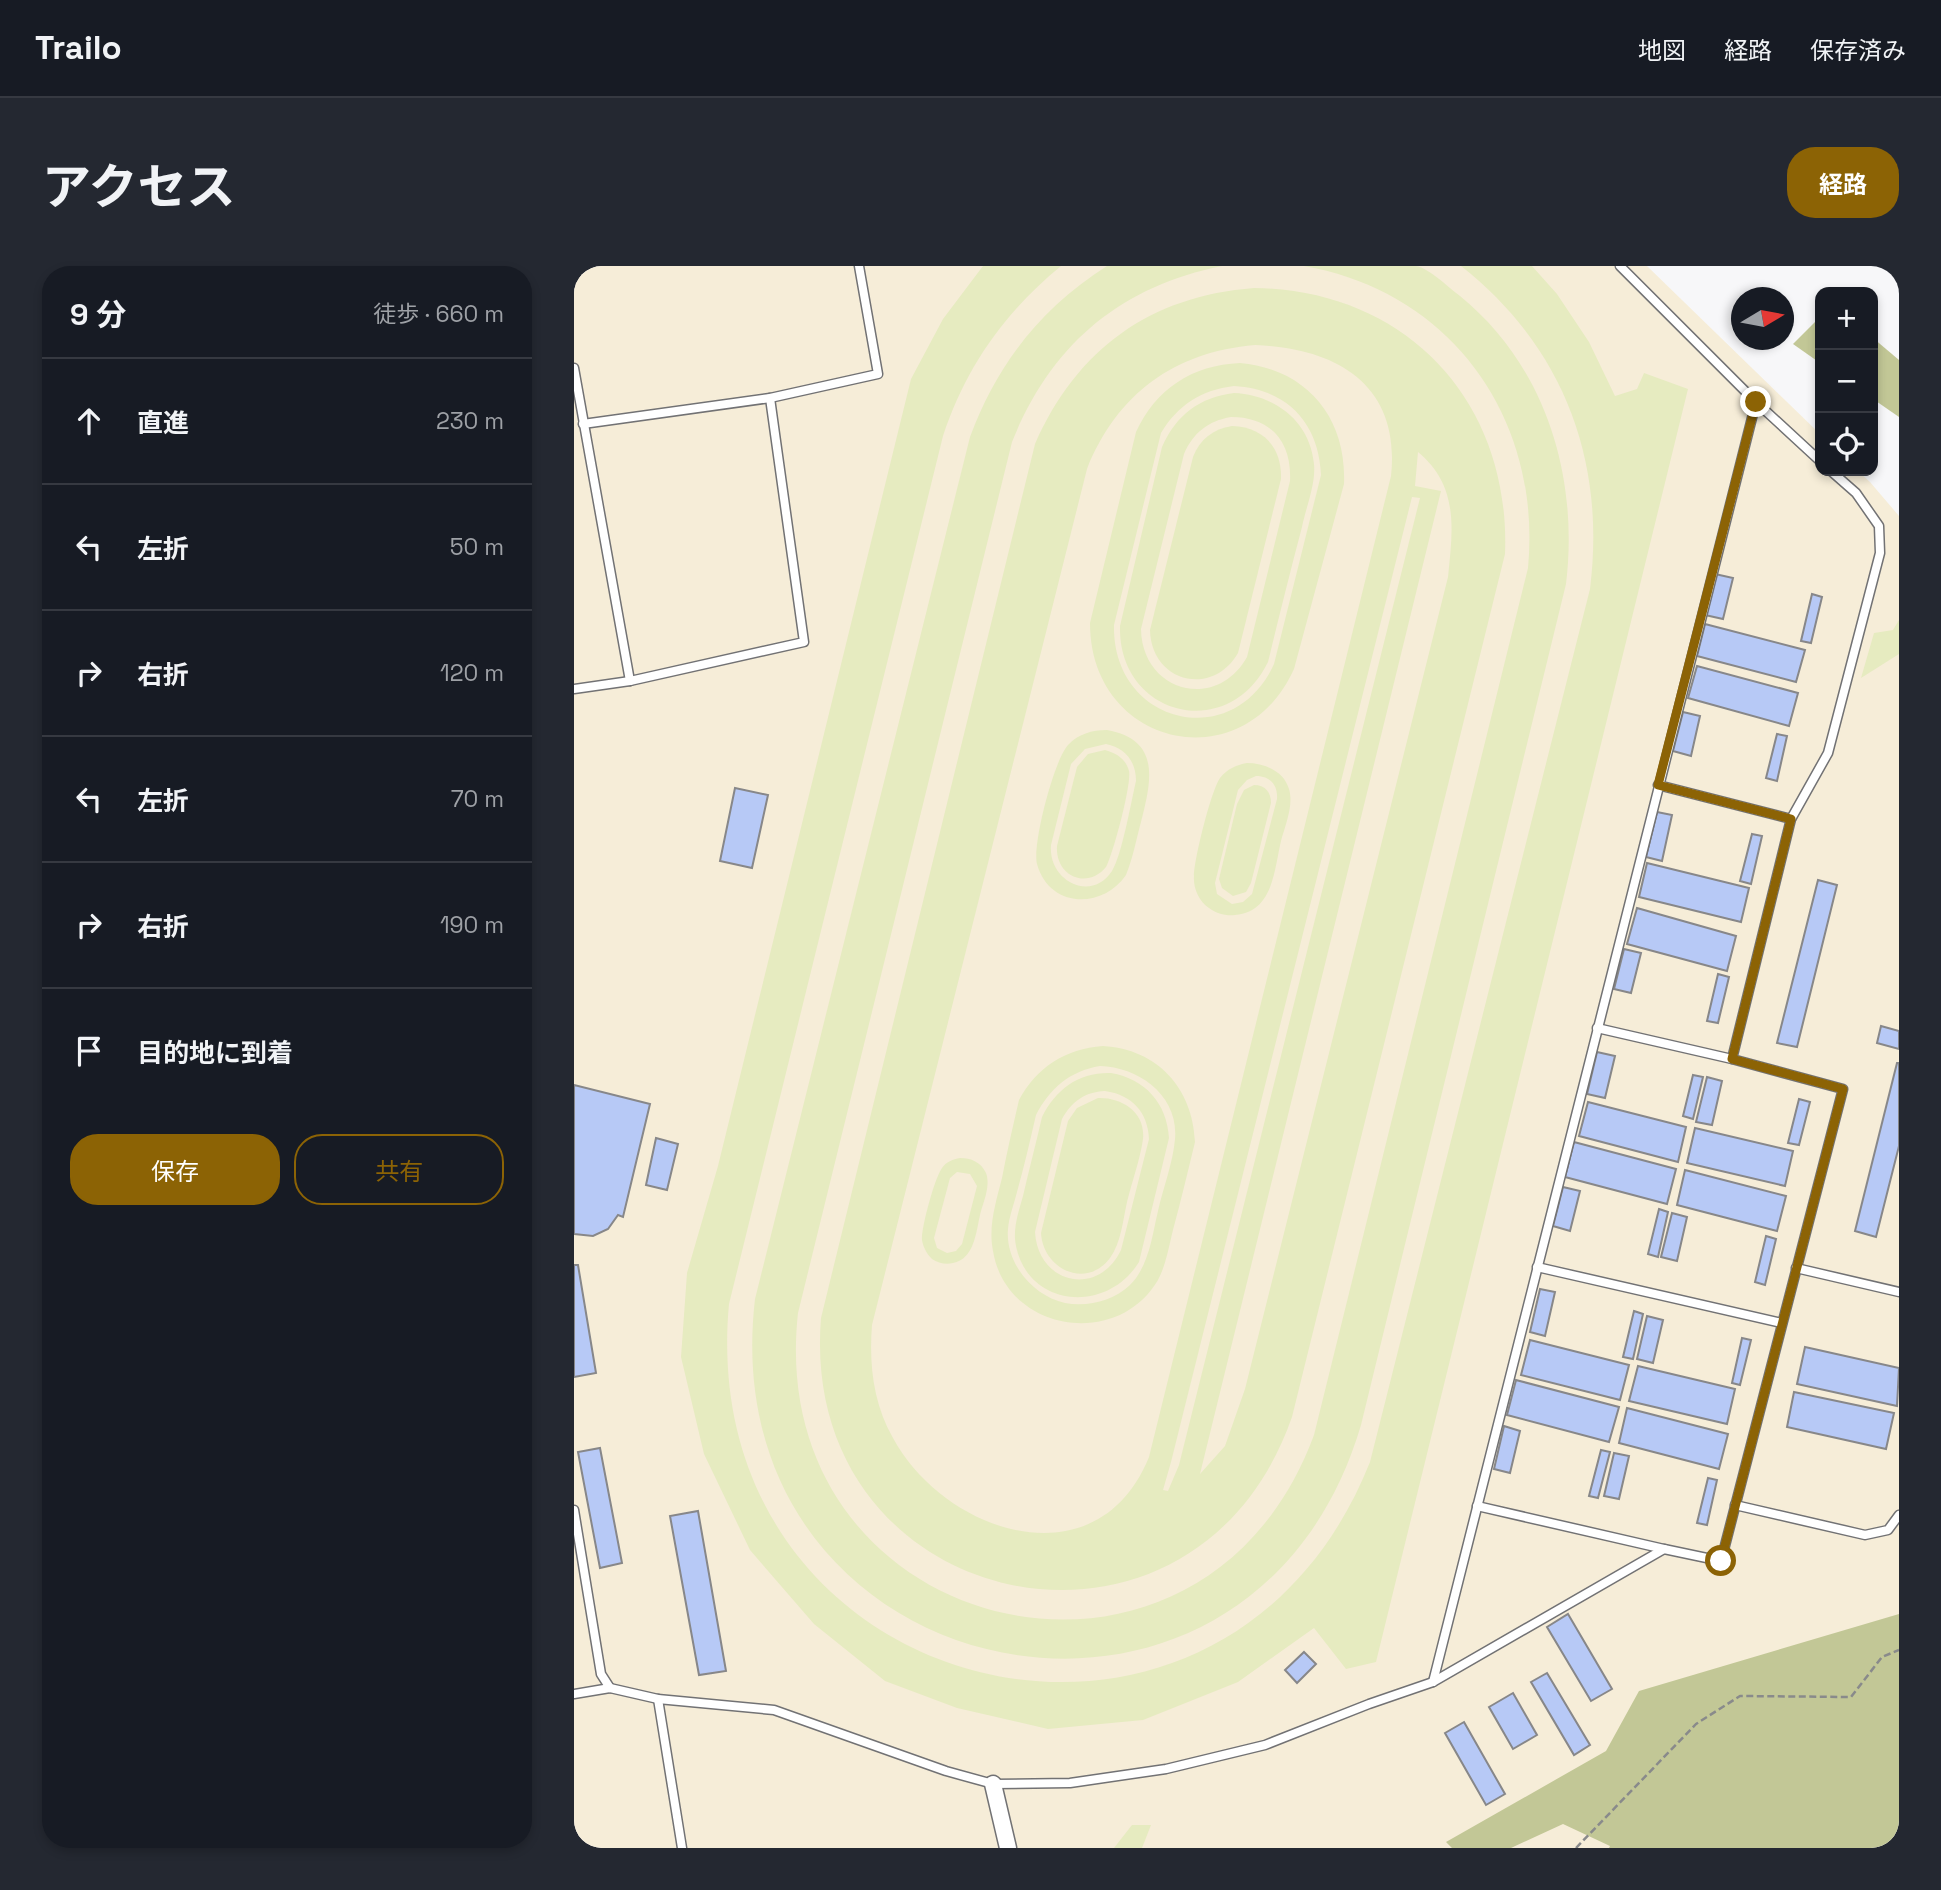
<!DOCTYPE html>
<html lang="ja">
<head>
<meta charset="utf-8">
<style>
	:root { --surface:#171b24; --page:#242831; --text:#f1f3f6; --muted:#9ea1a6; --line:#363941; --accent:#8c6305 }
	body { margin:0; font-family:"Space Grotesk","Noto Sans JP",sans-serif; background:var(--page); color:var(--text) }
	.controls { position:absolute; right:21px; top:21px; display:grid; overflow:hidden; border-radius:14px; box-shadow:0 4px 10px #0003 }
	.controls button { width:63px; height:63px; display:grid; place-items:center; padding:0; border:0; border-bottom:2px solid var(--line); background:var(--surface); color:var(--text); font:35px sans-serif }
	.compass { position:absolute; left:1157px; top:21px; width:63px; height:63px; border-radius:50%; background:var(--surface); box-shadow:0 4px 10px #0003; rotate:80deg }
	.stop { position:absolute; width:21px; height:21px; margin:-16px; border:5px solid #8c6305; border-radius:50%; background:#fff }
	.stop.end { background:#8c6305; border-color:#fff; box-shadow:0 2px 7px #0008 }
	.list { margin:0; padding:0; list-style:none }
	h2 { display:flex; justify-content:space-between; align-items:center; height:91px; margin:0; padding:0 28px; font-size:30px }
	h2 small { font-size:23px; font-weight:400; color:var(--muted) }
	.list li { display:grid; grid-template-columns:46px 1fr auto; gap:21px; align-items:center; box-sizing:border-box; height:126px; padding:0 28px; border-top:2px solid var(--line) }
	.list b { display:block; font-size:26px; white-space:nowrap }
	.list em { font-size:23px; font-style:normal; color:var(--muted) }
	.actions { display:flex; gap:14px; padding:21px 28px }
	.actions a { flex:1; padding:16px 0; border:2px solid var(--accent); border-radius:28px; text-align:center; font-size:24px; color:var(--accent) }
	.actions .main { background:var(--accent); color:#fff }
	.icon { flex:none; width:38px; height:38px; fill:none; stroke:currentColor; stroke-width:2; stroke-linecap:round; stroke-linejoin:round }
	.map { position:relative; flex:none; width:1325px; height:1582px; overflow:hidden; border-radius:28px }
	header { display:flex; align-items:center; gap:42px; box-sizing:border-box; height:98px; padding:0 35px; background:var(--surface); border-bottom:2px solid var(--line) }
	header strong { font-size:33px }
	nav { display:flex; gap:38px; margin-inline-start:auto; font-size:24px }
	.intro { display:flex; align-items:center; justify-content:space-between; box-sizing:border-box; height:168px; padding:0 42px }
	h1 { margin:0; font-size:49px }
	.button { padding:18px 32px; border-radius:28px; background:var(--accent); color:#fff; font-size:24px; font-weight:700 }
	main { display:flex; gap:42px; padding:0 42px }
	aside { flex:1; background:var(--surface); border-radius:28px; box-shadow:0 4px 10px #0003 }
	.map>svg:first-child { display:block }
	.commercial { fill:#f6edd8 }
	.green { fill:#e6ebc0; fill-rule:evenodd }
	.forest { fill:#c2c796 }
	.building { fill:#b7c9f6; stroke:#878789; stroke-width:2 }
	.lines { fill:none; stroke-linecap:round; stroke-linejoin:round }
	.service-casing { stroke:#727274; stroke-width:11 }
	.minor-casing { stroke:#727274; stroke-width:19 }
	.path { stroke:#898a8b; stroke-width:2.5; stroke-dasharray:7 3.5; stroke-linecap:butt }
	.service { stroke:#fff; stroke-width:8 }
	.minor { stroke:#fff; stroke-width:16 }
	.route { stroke:#8c6305; stroke-width:9 }
</style>
</head>
<body>
<header>
<strong>Trailo</strong>
<nav><a>地図</a><a>経路</a><a>保存済み</a></nav>
</header>
<div class="intro"><h1>アクセス</h1><a class="button">経路</a></div>
<main>
<aside>
<h2>9 分<small>徒歩 · 660 m</small></h2>
<ul class="list">
<li><svg class="icon" aria-label="ahead" viewBox="0 0 24 24"><path d="M12 20V5M6 11l6-6 6 6"/></svg><div><b>直進</b></div><em>230 m</em></li>
<li><svg class="icon" aria-label="left" viewBox="0 0 24 24"><path d="M17 20v-9H6M10 6l-5 5 5 5"/></svg><div><b>左折</b></div><em>50 m</em></li>
<li><svg class="icon" aria-label="right" viewBox="0 0 24 24"><path d="M7 20v-9h11M14 6l5 5-5 5"/></svg><div><b>右折</b></div><em>120 m</em></li>
<li><svg class="icon" aria-label="left" viewBox="0 0 24 24"><path d="M17 20v-9H6M10 6l-5 5 5 5"/></svg><div><b>左折</b></div><em>70 m</em></li>
<li><svg class="icon" aria-label="right" viewBox="0 0 24 24"><path d="M7 20v-9h11M14 6l5 5-5 5"/></svg><div><b>右折</b></div><em>190 m</em></li>
<li><svg class="icon" aria-label="arrive" viewBox="0 0 24 24"><path d="M6 21V4h12l-3 4 3 4H6"/></svg><div><b>目的地に到着</b></div></li>
</ul>
<div class="actions"><a class="main">保存</a><a>共有</a></div>
</aside>
<div class="map">
<svg width="1325" height="1582" viewBox="0 0 1325 1582">
	<rect width="100%" height="100%" fill="#f7f7f9"/>
	<!-- commercial -->
	<polygon class="commercial" points="0,0 1073,0 1246,168 1246,205 1284,205 1296,216 1325,250 1325,1499 1195,1582 0,1582"/>
	<!-- green -->
	<g class="green">
		<path d="M409,0H487C430,47 392,101 369,170L155,1038C118,1437 648,1568 796,1196L1016,323C1032,195 990,81 887,0H958L983,28L1015,76L1041,130L1063,123L1070,107L1114,123L802,1396L772,1403L740,1362L664,1416L569,1454L474,1463L383,1442L311,1415L240,1358L176,1284L130,1188L107,1091L113,1007L144,900L337,113L369,53Z"/>
		<path d="M533,0H648C545,21 477,79 438,176L224,1047C188,1373 626,1478 740,1169L954,302C968,154 879,26 730,0C756,0 783,0 810,0C820,0 832,0 842,0C855,2 875,22 886,30C972,100 1005,211 992,318L787,1159C675,1539 135,1426 181,1033L396,171C423,98 467,42 533,0Z"/>
		<path d="M680,22C833,24 937,136 931,288L718,1151C619,1434 223,1348 247,1052L461,178C503,83 576,30 680,22ZM681,79C763,82 827,119 817,210L575,1191C524,1317 372,1269 319,1172C299,1137 295,1098 298,1059L513,203C543,128 600,86 681,79ZM844,186C885,220 879,263 874,311L671,1123L651,1180L626,1208L867,225L841,220ZM838,231L846,232L605,1199L594,1225L589,1224L597,1196Z"/>
		<path d="M666,97C732,103 773,151 770,218L720,403C669,516 516,481 516,357L562,166C582,123 618,99 666,97ZM660,120C713,123 745,157 747,209L700,398C659,488 538,458 540,359L587,167C604,139 627,124 660,120Z"/>
		<path d="M660,127C701,129 736,155 740,198C742,218 732,241 728,261C716,306 705,351 694,396C654,478 544,450 546,360L588,181C602,149 626,131 660,127ZM657,151C697,151 718,176 716,215L673,391C642,446 568,426 567,363L610,188C619,167 634,155 657,151Z"/>
		<path d="M658,160C690,161 708,182 707,213L664,387C638,432 577,416 576,364L619,191C626,173 639,163 658,160Z"/>
		<polygon points="1325,354 1325,388 1287,412 1300,367 1319,364"/>
		<path d="M533,464C588,474 577,516 567,556C562,574 559,592 552,609C528,644 475,642 463,598C458,579 480,494 494,479C504,468 518,464 533,464ZM532,478C551,482 562,495 562,515C557,536 548,589 538,605C517,637 474,615 477,579L497,498L511,483Z"/>
		<path d="M531,484C542,487 552,493 555,505C558,517 539,588 532,601C513,624 481,610 483,580L503,501L514,488Z"/>
		<path d="M673,497C690,497 710,505 715,523C720,539 711,560 707,575C700,605 699,646 661,649C652,650 643,648 635,642C625,635 619,622 620,610C620,594 637,525 646,512C653,503 662,499 673,497ZM682,510C696,510 704,519 703,533L678,628L669,636L658,638L643,628L641,617L664,524L673,514Z"/>
		<path d="M680,519C691,519 697,526 697,537L677,617L672,626L659,630L648,622L645,613L663,538L670,524Z"/>
		<path d="M529,780C583,783 619,822 621,876C614,905 607,934 599,964C595,980 592,999 584,1014C543,1084 432,1065 419,985C414,960 422,936 428,912C433,886 439,860 445,834C463,801 491,783 529,780ZM526,800C565,801 605,830 601,873C599,897 589,922 584,945C578,970 575,1000 556,1019C539,1035 514,1041 491,1037C459,1030 431,997 434,963C435,951 440,938 443,926C450,901 456,875 462,849C476,822 496,805 526,800Z"/>
		<path d="M537,807C571,813 593,837 595,872L565,996C531,1051 448,1040 441,973C440,959 445,944 449,930C455,904 462,877 468,851C482,823 505,806 537,807ZM531,825C558,829 574,846 575,873L547,984C524,1032 464,1018 461,966L488,853C498,835 511,826 531,825Z"/>
		<path d="M524,832C547,831 572,846 569,873C566,894 558,915 553,936C549,954 547,977 536,992C512,1024 469,1003 467,967L494,855L503,842Z"/>
		<path d="M386,892C397,892 407,896 412,907C417,920 409,937 406,949C402,967 400,993 379,997C372,999 364,997 358,993C353,988 349,981 348,974C347,962 361,911 368,902C372,896 379,893 386,892ZM383,906L396,908L403,920L388,978L382,985L373,987L363,982L360,972L376,912Z"/>
		<polygon points="558,1559 577,1559 568,1582 540,1582"/>
	</g>
	<!-- forest -->
	<g class="forest">
		<polygon points="1246,51 1246,97 1219,78"/>
		<polygon points="1299,72 1325,94 1325,151 1299,133"/>
		<polygon points="1325,1348 1325,1582 1035,1582 1036,1580 989,1558 937,1582 878,1582 872,1576 1032,1485 1065,1425"/>
	</g>
	<!-- building -->
	<g class="building">
		<polygon points="1141,308 1159,312 1149,353 1131,349"/>
		<polygon points="1238,328 1248,331 1237,377 1227,375"/>
		<polygon points="1131,358 1231,384 1222,416 1123,390"/>
		<polygon points="1123,400 1224,427 1215,460 1114,432"/>
		<polygon points="1109,446 1126,450 1117,490 1099,485"/>
		<polygon points="1203,468 1213,470 1203,515 1192,512"/>
		<polygon points="161,522 194,529 178,602 146,595"/>
		<polygon points="1083,546 1098,549 1088,595 1072,591"/>
		<polygon points="1178,568 1188,570 1177,618 1166,615"/>
		<polygon points="1073,597 1175,622 1167,656 1065,631"/>
		<polygon points="1244,614 1263,619 1223,781 1203,777"/>
		<polygon points="1063,642 1162,670 1153,705 1053,678"/>
		<polygon points="1050,683 1067,687 1057,727 1040,723"/>
		<polygon points="1144,708 1155,711 1144,757 1133,755"/>
		<polygon points="1307,760 1325,765 1325,783 1303,777"/>
		<polygon points="1023,786 1041,790 1031,832 1013,828"/>
		<polygon points="1323,797 1325,797 1325,880 1302,971 1281,965"/>
		<polygon points="1119,809 1129,811 1119,853 1109,850"/>
		<polygon points="1133,811 1148,815 1138,859 1122,856"/>
		<polygon points="0,819 76,838 49,951 44,949 34,963 19,970 0,968"/>
		<polygon points="1225,833 1236,836 1225,879 1214,877"/>
		<polygon points="1014,836 1112,861 1104,896 1005,870"/>
		<polygon points="1121,862 1219,885 1211,920 1113,897"/>
		<polygon points="82,872 104,878 93,924 72,919"/>
		<polygon points="1000,876 1102,903 1093,938 991,911"/>
		<polygon points="1111,904 1212,930 1203,965 1103,939"/>
		<polygon points="989,921 1006,925 996,965 979,960"/>
		<polygon points="1085,943 1094,946 1084,991 1074,988"/>
		<polygon points="1098,947 1113,951 1103,995 1087,991"/>
		<polygon points="1192,970 1202,973 1191,1019 1181,1016"/>
		<polygon points="0,999 4,999 22,1107 0,1111"/>
		<polygon points="966,1023 981,1026 971,1070 956,1066"/>
		<polygon points="1060,1045 1069,1048 1059,1093 1049,1091"/>
		<polygon points="1073,1050 1089,1054 1079,1097 1063,1093"/>
		<polygon points="1168,1072 1177,1074 1166,1119 1158,1117"/>
		<polygon points="956,1074 1055,1099 1046,1134 947,1109"/>
		<polygon points="1231,1081 1325,1102 1323,1140 1223,1118"/>
		<polygon points="1064,1100 1161,1123 1153,1158 1055,1135"/>
		<polygon points="942,1114 1045,1141 1035,1176 933,1149"/>
		<polygon points="1220,1126 1320,1147 1312,1183 1213,1161"/>
		<polygon points="1053,1142 1154,1168 1145,1203 1045,1177"/>
		<polygon points="930,1160 946,1165 936,1207 920,1203"/>
		<polygon points="26,1182 48,1297 26,1302 4,1186"/>
		<polygon points="1027,1184 1036,1186 1024,1232 1015,1230"/>
		<polygon points="1040,1187 1055,1190 1045,1233 1030,1230"/>
		<polygon points="1134,1212 1143,1214 1133,1259 1123,1257"/>
		<polygon points="124,1245 152,1405 125,1409 96,1250"/>
		<polygon points="994,1348 1038,1423 1017,1435 973,1361"/>
		<polygon points="730,1386 742,1398 723,1417 711,1404"/>
		<polygon points="973,1407 1016,1479 1000,1489 957,1416"/>
		<polygon points="939,1427 963,1469 939,1483 915,1441"/>
		<polygon points="890,1456 931,1528 912,1539 871,1467"/>
	</g>
	<g class="lines">
		<defs>
			<g id="service">
				<polyline points="1046,0 1182,136 1246,195"/>
				<polyline points="0,102 56,415"/>
				<polyline points="9,158 196,132 304,108 285,0"/>
				<polyline points="0,423 56,415 230,376 196,132"/>
				<polyline points="1084,519 1217,553"/>
				<polyline points="1023,762 1158,793"/>
				<polyline points="963,1001 1208,1057"/>
				<polyline points="1222,1002 1325,1026"/>
				<polyline points="1161,1239 1291,1269 1314,1264 1325,1249"/>
				<polyline points="903,1240 1090,1283"/>
				<polyline points="0,1244 27,1408 36,1422"/>
				<polyline points="859,1416 1182,136"/>
				<polyline points="0,1428 36,1422 84,1433 200,1444 372,1505 419,1518 496,1517 592,1503 691,1479 795,1438 859,1416 1090,1283 1147,1295 1269,823 1158,793 1217,553 1254,487 1306,287 1305,260 1282,227 1257,205"/>
				<polyline points="84,1433 108,1582"/>
			</g>
			<polyline id="minor" points="419,1518 434,1582"/>
		</defs>
		<!-- service casing -->
		<use href="#service" class="service-casing"/>
		<!-- minor casing -->
		<use href="#minor" class="minor-casing"/>
		<!-- path -->
		<polyline class="path" points="1002,1582 1122,1458 1166,1430 1277,1431 1308,1391 1325,1384"/>
		<!-- service -->
		<use href="#service" class="service"/>
		<!-- minor -->
		<use href="#minor" class="minor"/>
	</g>
	<g class="lines">
		<!-- route -->
		<polyline class="route" points="1147,1295 1269,823 1158,793 1217,553 1084,519 1182,136"/>
	</g>
</svg>
<div class="controls">
<button>+</button>
<button>−</button>
<button><svg class="icon" aria-label="locate" viewBox="0 0 24 24"><circle cx="12" cy="12" r="6"/><path d="M12 2v4M12 18v4M2 12h4M18 12h4"/></svg></button>
</div>
<svg class="compass" viewBox="-18 -18 36 36"><path d="M0-13l5 13h-10z" fill="#e53935"/><path d="M0 13l5-13h-10z" fill="#9ea1a6"/></svg>
<div class="stop" style="left:1147px;top:1295px"></div>
<div class="stop end" style="left:1182px;top:136px"></div>
</div>
</main>
</body>
</html>
